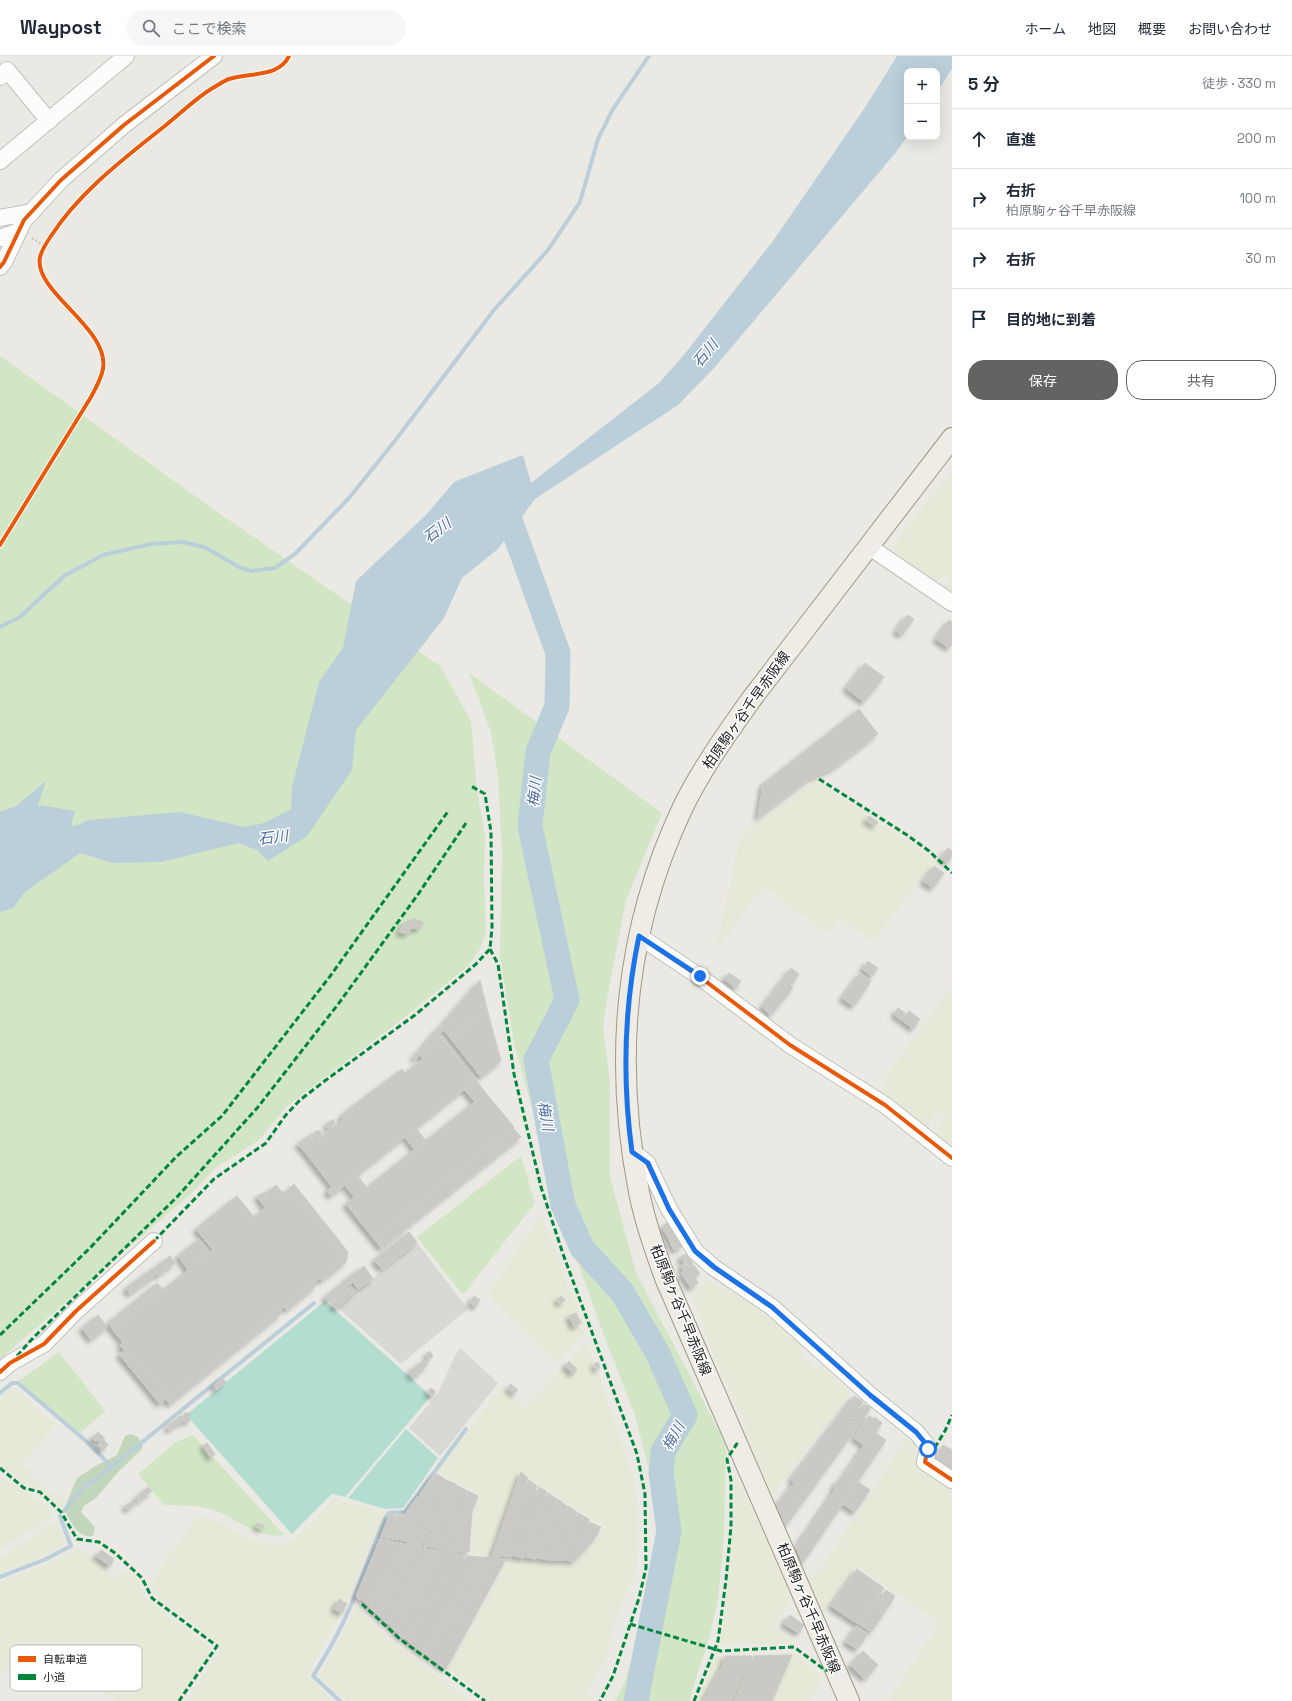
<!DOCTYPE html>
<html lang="ja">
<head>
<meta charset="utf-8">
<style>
	:root { --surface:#fff; --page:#f6f6f7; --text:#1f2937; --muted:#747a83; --line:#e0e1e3; --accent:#636361 }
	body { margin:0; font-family:"Space Grotesk","Noto Sans JP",sans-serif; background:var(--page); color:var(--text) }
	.controls { position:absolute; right:12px; top:12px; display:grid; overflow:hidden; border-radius:8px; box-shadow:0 4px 16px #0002 }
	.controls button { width:36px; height:36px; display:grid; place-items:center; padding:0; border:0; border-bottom:1px solid var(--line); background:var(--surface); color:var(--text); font:20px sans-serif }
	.stop { position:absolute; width:12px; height:12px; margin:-9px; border:3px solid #1a73e8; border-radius:50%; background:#fff }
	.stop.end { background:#1a73e8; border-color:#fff; box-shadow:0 1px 4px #0008 }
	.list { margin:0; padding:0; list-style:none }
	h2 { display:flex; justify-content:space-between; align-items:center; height:52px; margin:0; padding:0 16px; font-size:17px }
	h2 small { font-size:13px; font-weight:400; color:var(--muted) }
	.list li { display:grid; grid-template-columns:26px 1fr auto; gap:12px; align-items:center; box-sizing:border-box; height:60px; padding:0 16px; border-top:1px solid var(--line) }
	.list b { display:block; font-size:15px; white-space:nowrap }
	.list p { margin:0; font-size:13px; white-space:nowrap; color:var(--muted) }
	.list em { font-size:13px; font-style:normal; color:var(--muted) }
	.actions { display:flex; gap:8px; padding:12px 16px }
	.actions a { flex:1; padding:9px 0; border:1px solid var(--accent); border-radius:16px; text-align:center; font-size:14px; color:var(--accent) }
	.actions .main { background:var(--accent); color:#fff }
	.icon { flex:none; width:22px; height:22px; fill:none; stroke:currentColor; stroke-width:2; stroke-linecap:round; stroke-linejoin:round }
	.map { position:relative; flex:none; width:952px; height:1645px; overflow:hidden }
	header { display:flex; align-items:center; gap:24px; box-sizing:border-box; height:56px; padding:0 20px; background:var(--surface); border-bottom:1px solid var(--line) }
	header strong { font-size:19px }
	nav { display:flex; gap:22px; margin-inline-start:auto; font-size:14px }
	.search { width:280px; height:36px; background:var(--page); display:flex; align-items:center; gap:10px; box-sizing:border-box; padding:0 14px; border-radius:22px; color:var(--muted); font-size:15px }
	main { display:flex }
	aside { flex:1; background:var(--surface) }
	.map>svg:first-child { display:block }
	.farmland { fill:#e6e9d8 }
	.grass { fill:#d2e5c5 }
	.forest { fill:#c2d6bb }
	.pitch { fill:#b4ddd1 }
	.parking { fill:#d8d8d5 }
	.water { fill:#bacfda }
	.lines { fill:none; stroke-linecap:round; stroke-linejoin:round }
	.stream { stroke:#bacfda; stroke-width:4 }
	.river { stroke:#bacfda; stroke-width:25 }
	.building { fill:#cbc9c5; stroke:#cdcbc6; filter:url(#shadow) }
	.minor-casing { stroke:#c1c0be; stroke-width:18 }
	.major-casing { stroke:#9d9984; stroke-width:22 }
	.path { stroke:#cfc6c2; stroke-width:2.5; stroke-dasharray:2 2; stroke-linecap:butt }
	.minor { stroke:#fcfcfb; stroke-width:16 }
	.major { stroke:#eeece4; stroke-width:20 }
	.quiet { stroke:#00873e; stroke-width:3; stroke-dasharray:6 3; stroke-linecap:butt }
	.cycleway-casing { stroke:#fff; stroke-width:6 }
	.cycleway { stroke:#e8590c; stroke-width:4 }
	.route { stroke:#1a73e8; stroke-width:5 }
	.labels { text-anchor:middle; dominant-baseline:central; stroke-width:3; stroke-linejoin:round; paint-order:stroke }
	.street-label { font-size:14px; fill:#1b1b1b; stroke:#fff }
	.water-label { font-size:15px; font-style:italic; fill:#526ea1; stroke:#fff }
	.key { fill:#fff; stroke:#bbb; stroke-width:1 }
	.key-label { font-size:11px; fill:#1b1b1b }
</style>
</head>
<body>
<header>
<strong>Waypost</strong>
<div class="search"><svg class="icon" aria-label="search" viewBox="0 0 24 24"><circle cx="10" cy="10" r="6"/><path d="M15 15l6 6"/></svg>ここで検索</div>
<nav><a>ホーム</a><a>地図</a><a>概要</a><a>お問い合わせ</a></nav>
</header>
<main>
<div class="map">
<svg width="952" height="1645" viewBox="0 0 952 1645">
	<defs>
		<filter id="shadow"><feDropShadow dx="-3.5" dy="3.5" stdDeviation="2" flood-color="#0004"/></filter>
	</defs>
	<rect width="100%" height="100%" fill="#eae9e4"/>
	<!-- farmland -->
	<g class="farmland">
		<polygon points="952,414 952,542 942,535 950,523 943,519 935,529 889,496"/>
		<polygon points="816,724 867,760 864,764 876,773 880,766 916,791 934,806 872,886 841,862 829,878 764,831 753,843 721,889 716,886 731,829 738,789 746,776"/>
		<polygon points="952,930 952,1093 934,1078 946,1060 938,1054 926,1071 879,1036 891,1020 888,1018"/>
		<polygon points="541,1159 586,1275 558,1306 488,1239"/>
		<polygon points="708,1223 748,1246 776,1267 803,1292 800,1297 817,1315 822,1309 851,1337 771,1440 740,1355 716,1305 692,1241"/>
		<polygon points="587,1286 635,1426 638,1461 637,1505 634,1521 622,1547 612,1575 606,1604 585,1638 592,1642 590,1645 491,1645 448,1613 509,1504 575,1510 606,1471 539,1430 521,1414 490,1500 471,1498 474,1456 480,1438 436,1415 501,1332 525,1353"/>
		<polygon points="10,1333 17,1335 55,1368 22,1408 31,1414 29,1418 64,1446 61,1453 43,1435 28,1430 0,1408 0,1341"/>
		<polygon points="907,1382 916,1389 916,1404 921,1409 952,1431 952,1645 888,1645 940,1567 857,1510 824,1558 809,1526 830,1500"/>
		<polygon points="736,1419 768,1486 791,1545 773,1571 793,1587 719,1589 725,1558"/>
		<polygon points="0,1420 51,1453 54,1459 0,1493"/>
		<polygon points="333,1443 386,1456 358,1516 347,1546 307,1619 333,1645 187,1645 221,1593 214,1584 159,1541 152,1530 161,1511 198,1460 223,1467 244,1481 269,1488 285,1488 310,1471"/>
		<polygon points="58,1465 67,1489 24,1509 0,1517 0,1502"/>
		<polygon points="78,1493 88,1498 105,1511 106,1516 113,1522 118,1522 126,1514 136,1522 145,1541 158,1553 210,1591 211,1596 177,1645 117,1645 111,1640 79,1622 23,1609 15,1608 0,1617 0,1526 47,1508"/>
		<polygon points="356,1551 401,1593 471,1645 347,1645 318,1619 334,1596"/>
		<polygon points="794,1596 823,1622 809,1645 699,1645 714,1601"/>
	</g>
	<!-- grass -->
	<g class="grass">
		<polygon points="0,300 216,455 440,610 471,665 477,736 485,780 484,821 486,877 480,893 468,910 405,961 287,1050 259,1084 214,1113 193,1136 0,1303"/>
		<polygon points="469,617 662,757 626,844 608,937 603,970 610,1027 610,1121 636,1217 726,1389 724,1478 718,1544 709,1582 689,1645 615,1645 625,1625 649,1548 658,1498 659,1452 635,1359 606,1285 543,1108 534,1059 514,987 500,900 502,798 498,719 491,676"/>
		<polygon points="521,1100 535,1147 463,1239 417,1181"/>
		<polygon points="59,1296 105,1355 79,1378 19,1325"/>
		<path d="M193,1379L284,1479C256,1483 236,1461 210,1453C195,1449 180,1449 164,1449L138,1418L176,1386Z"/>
	</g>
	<!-- forest -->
	<path class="forest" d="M131,1378L138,1381L143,1390L140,1395L119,1415L96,1442L84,1450L81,1456L95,1471L94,1478L92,1480C78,1483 69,1463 64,1453L77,1422L99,1408L117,1399L125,1380Z"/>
	<!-- pitch -->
	<g class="pitch">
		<polygon points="325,1245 431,1340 345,1441 332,1438 292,1478 186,1359"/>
		<polygon points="406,1373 438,1402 403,1452 385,1453 348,1442"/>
	</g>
	<!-- parking -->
	<g class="parking">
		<polygon points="417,1187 468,1253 401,1308 337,1251"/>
		<polygon points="460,1292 498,1327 440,1400 409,1372 438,1337 454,1302"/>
	</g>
	<!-- water -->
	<polygon class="water" points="897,0 952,0 952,13 937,36 937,15 907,15 907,81 897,95 715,311 678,349 535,443 498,493 462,522 444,562 356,674 352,714 307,780 268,805 257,794 238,787 161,806 113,807 80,797 24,837 13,852 0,856 0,756 16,750 46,725 38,749 75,755 71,770 78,769 89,764 180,756 244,771 264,767 291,753 292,731 319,626 343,592 356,525 426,459 454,426 523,399 531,427 659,327 683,300 773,185 866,50"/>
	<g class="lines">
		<!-- stream -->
		<g class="stream">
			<polyline points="0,571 20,561 64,520 103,499 151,488 183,486 204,491 239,511 251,515 275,512 295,498 349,442 394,386 494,254 548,194 580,146 598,83 613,53 649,0"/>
			<polyline points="0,1337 12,1327 18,1327 87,1386 111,1410"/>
			<polyline points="64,1455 85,1430 99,1421 314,1247"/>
			<polyline points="0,1521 46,1503 71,1490 60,1460"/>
			<path d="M340,1645L313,1620C328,1596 343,1570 353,1544C364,1516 374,1488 386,1461L389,1457L405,1456L466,1373"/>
		</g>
		<!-- river -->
		<polyline class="river" points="506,453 558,597 557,650 538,696 530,770 567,944 536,1004 563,1149 582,1192 622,1236 657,1296 685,1359 663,1396 661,1417 669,1475 636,1645"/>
	</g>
	<!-- building -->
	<g class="building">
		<polygon points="907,559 914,563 902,579 896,575"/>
		<polygon points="949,564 952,566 952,588 949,592 936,583"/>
		<polygon points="865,607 884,621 864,646 846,632"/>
		<polygon points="859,653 878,678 834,712 810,722 758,762 763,728"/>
		<polygon points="869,760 878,766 875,770 866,764"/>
		<polygon points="948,792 952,795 952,800 948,806 941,802"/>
		<polygon points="934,810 944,817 933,832 923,825"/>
		<polygon points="414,863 424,866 419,873 414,872 410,873 408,878 399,876 404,867"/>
		<polygon points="868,905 878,912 872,920 862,913"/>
		<polygon points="791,912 799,918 792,928 784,922"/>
		<polygon points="729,917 741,925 736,932 724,923"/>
		<polygon points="860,917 871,925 854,950 842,942"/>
		<polygon points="783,923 793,931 785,943 774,935"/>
		<polygon points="480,924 487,953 451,983 441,970"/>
		<polygon points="773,936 783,944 771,959 762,951"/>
		<polygon points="898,952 905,957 901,964 894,958"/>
		<polygon points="487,953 501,1005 481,1021 451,983"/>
		<polygon points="909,955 920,963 913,973 902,964"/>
		<polygon points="440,970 443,975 428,986 427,985"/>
		<polygon points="439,978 442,982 430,991 426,987"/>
		<polygon points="442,982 476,1024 336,1136 304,1095 353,1056 350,1052 402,1013 405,1017 423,1003 420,999"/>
		<polygon points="426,987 430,991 415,1003 413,1001"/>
		<polygon points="476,1024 486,1037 475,1046 464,1033"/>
		<polygon points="486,1037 514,1071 374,1183 346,1148"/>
		<polygon points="350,1052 353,1056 343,1063 341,1060"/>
		<polygon points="333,1063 335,1067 328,1072 326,1069"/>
		<polygon points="416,1072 426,1085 415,1094 405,1081"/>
		<polygon points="513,1072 521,1081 381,1192 374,1183"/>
		<polygon points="318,1074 322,1078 313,1085 310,1080"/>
		<polygon points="308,1080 314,1087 304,1095 298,1088"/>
		<polygon points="357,1119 367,1132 355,1142 345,1129"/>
		<polygon points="294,1128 348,1196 346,1206 322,1225 319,1222 345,1202 289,1133"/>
		<polygon points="276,1129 283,1137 270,1146 264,1138"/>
		<polygon points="332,1131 336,1136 331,1140 327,1135"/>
		<polygon points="289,1133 345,1202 169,1343 113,1274 213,1194 196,1173 237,1140 254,1161"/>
		<polygon points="262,1137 271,1147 265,1151 257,1141"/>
		<polygon points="670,1166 673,1173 665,1177 662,1170"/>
		<polygon points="675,1173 682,1191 674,1194 666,1177"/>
		<polygon points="409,1176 417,1186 382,1213 374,1204"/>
		<polygon points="199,1183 210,1196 188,1214 178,1200"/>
		<polygon points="686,1198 689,1202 683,1205 680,1201"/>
		<polygon points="170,1200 175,1207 158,1220 153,1213"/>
		<polygon points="690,1202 693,1208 689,1211 685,1205"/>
		<polygon points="685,1207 688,1212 684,1215 681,1210"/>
		<polygon points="694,1209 700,1218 687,1226 681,1217"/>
		<polygon points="364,1210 373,1223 358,1233 349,1221"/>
		<polygon points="152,1213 156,1219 130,1238 126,1232"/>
		<polygon points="349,1221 353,1226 328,1245 325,1241"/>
		<polygon points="694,1221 698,1227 691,1232 687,1226"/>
		<polygon points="157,1227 163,1234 113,1274 108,1267"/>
		<polygon points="313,1227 316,1230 287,1254 284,1250"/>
		<polygon points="351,1231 356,1235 337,1253 332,1249"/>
		<polygon points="474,1240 480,1244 476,1251 470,1247"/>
		<polygon points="561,1240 565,1244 560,1248 557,1244"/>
		<polygon points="279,1254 282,1257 170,1348 166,1343 160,1348 119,1298 125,1295 120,1289 123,1286 169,1343"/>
		<polygon points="576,1257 581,1267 574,1271 569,1260"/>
		<polygon points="98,1259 107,1271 91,1284 82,1272"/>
		<polygon points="430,1295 433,1301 429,1303 426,1298"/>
		<polygon points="424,1304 428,1309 420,1315 416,1310"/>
		<polygon points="569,1305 577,1313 573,1318 565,1310"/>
		<polygon points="598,1306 600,1312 596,1314 594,1308"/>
		<polygon points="416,1310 421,1316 413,1322 409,1316"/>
		<polygon points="222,1322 226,1326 217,1334 213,1330"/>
		<polygon points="511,1328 518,1334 514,1338 508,1332"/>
		<polygon points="431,1332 436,1336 433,1340 427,1337"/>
		<polygon points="854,1340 863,1346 781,1458 776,1450 794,1427 791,1423"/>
		<polygon points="864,1348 871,1352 785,1471 781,1461"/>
		<polygon points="184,1357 190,1357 189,1366 184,1365"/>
		<polygon points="180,1360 184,1365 179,1368 176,1364"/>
		<polygon points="869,1360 874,1363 868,1371 886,1384 882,1390 869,1382 864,1389 854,1382"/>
		<polygon points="875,1361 882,1367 875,1377 868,1371"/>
		<polygon points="175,1364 178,1368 169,1374 167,1371"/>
		<polygon points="98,1376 105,1382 100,1386 98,1384 96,1386 92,1382"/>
		<polygon points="869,1382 882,1390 804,1505 802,1505 796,1491 835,1433 833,1432 838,1424 840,1425"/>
		<polygon points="103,1383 108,1389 103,1394 97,1389"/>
		<polygon points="207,1387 215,1398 211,1402 203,1390"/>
		<polygon points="943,1389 952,1394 952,1414 935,1403"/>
		<polygon points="521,1416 528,1422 501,1500 492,1500"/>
		<polygon points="435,1417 445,1423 435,1491 424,1490"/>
		<polygon points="433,1419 422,1489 412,1488 420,1438"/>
		<polygon points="446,1424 456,1428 445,1494 436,1492"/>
		<polygon points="529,1424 537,1430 512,1500 502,1500"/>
		<polygon points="858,1426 870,1434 855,1456 843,1448"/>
		<polygon points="457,1429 467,1435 457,1496 446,1494"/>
		<polygon points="148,1431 152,1435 138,1446 135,1443"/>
		<polygon points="539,1431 547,1436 524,1502 514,1500"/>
		<polygon points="468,1435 478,1440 472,1456 469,1496 459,1496"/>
		<polygon points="548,1437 557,1443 536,1503 526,1501"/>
		<polygon points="418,1440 411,1487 400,1484 404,1459"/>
		<polygon points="558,1443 567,1450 549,1504 538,1502"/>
		<polygon points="133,1445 135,1448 128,1454 125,1450"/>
		<polygon points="568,1450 577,1456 562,1504 550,1504"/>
		<polygon points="578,1457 589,1463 575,1505 563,1504"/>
		<polygon points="389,1459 395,1459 389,1482 381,1481"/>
		<polygon points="403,1459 399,1484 390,1482 396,1460"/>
		<polygon points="589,1466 601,1471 595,1482 578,1502"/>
		<polygon points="257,1467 264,1469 263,1473 256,1471"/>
		<polygon points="380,1483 393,1485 360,1543 356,1540"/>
		<polygon points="395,1486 405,1488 369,1551 362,1544"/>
		<polygon points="406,1488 417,1490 377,1558 370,1552"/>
		<polygon points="417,1490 429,1493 387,1567 378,1559"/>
		<polygon points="431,1493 440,1495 395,1575 388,1567"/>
		<polygon points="101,1494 114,1503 110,1510 96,1500"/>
		<polygon points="441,1495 453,1497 404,1583 396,1576"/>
		<polygon points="455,1498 465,1499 413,1590 406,1583"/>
		<polygon points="467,1500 480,1501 424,1598 415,1591"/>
		<polygon points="481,1501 492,1502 433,1604 426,1598"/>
		<polygon points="493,1502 506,1503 446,1613 435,1605"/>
		<polygon points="857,1513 884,1532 858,1568 831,1550"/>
		<polygon points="886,1534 895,1540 890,1548 881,1542"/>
		<polygon points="879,1541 890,1548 871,1576 859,1568"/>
		<polygon points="339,1543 347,1548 342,1557 334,1553"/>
		<polygon points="790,1559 804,1569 799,1577 784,1568"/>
		<polygon points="857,1570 868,1578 857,1593 846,1586"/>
		<polygon points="863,1595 878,1609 865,1623 850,1609"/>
		<polygon points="792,1599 772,1645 734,1645 754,1600"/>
		<polygon points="725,1600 752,1600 731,1645 703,1645 722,1611"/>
	</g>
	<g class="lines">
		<defs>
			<g id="minor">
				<polyline points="0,21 7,14 49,65"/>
				<polyline points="0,105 126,0"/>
				<polyline points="0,162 32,156"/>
				<polyline points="0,182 19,175"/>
				<polyline points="0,211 4,206 24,164 61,124 124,69 214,0"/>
				<polyline points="868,490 952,547"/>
				<polyline points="639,880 700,921 790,989 885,1049 952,1102"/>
				<polyline points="633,1096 647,1107 669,1153 695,1195 713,1211 772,1251 870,1339 916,1376 926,1388 928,1393 925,1406 952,1424"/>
				<polyline points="0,1316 10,1307 44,1288 76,1255 154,1185"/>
			</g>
			<path id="major" d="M849,1645L665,1222C655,1194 645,1166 639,1136C613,1004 625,873 683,751C702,712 728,676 753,641L952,382"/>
		</defs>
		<!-- minor casing -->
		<use href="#minor" class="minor-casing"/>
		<!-- major casing -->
		<use href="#major" class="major-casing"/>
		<!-- path -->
		<polyline class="path" points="32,182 45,190"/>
		<!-- minor -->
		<use href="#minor" class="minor"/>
		<!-- major -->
		<use href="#major" class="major"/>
		<!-- quiet -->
		<g class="quiet">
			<polyline points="819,723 907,779 929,795 952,817"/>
			<polyline points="490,893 498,908 514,1018 541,1131 563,1198 637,1398 645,1438 646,1512 639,1542 613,1620 600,1645"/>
			<polyline points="154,1185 214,1123 266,1087 285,1060 300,1044 326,1024 415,959 476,908 490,893 492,871 491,776 485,738 471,730"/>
			<polyline points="0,1279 89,1193 176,1101 222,1060 331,919 449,754"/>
			<polyline points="17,1300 33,1282 177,1141 258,1051 339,947 419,837 466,767"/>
			<polyline points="928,1397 932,1396 945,1375 952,1359"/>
			<polyline points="0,1412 24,1432 40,1436 61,1456 77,1483 99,1486 115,1497 142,1522 152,1542 217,1590 179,1645"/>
			<polyline points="362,1548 400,1583 485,1645"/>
			<polyline points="630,1568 721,1595 794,1591 825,1614 837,1616"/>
			<polyline points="694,1645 718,1585 726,1524 731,1470 731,1424 727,1403 738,1386"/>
		</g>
		<defs>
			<g id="cycleway">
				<polyline points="0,211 4,206 24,164 61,124 124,69 214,0"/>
				<path d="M0,489L91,341C96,332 101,323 103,313C110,272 33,236 40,201C42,193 47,186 51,180C80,135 125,102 166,69C181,57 195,43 211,33C217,30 223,25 229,23C249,16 279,22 289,0"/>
				<polyline points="639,880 700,921 790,989 885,1049 952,1102"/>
				<polyline points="633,1096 647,1107 669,1153 695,1195 713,1211 772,1251 870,1339 916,1376 926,1388 928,1393 925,1406 952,1424"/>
				<polyline points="0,1316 10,1307 44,1288 76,1255 154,1185"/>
			</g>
		</defs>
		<!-- cycleway casing -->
		<use href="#cycleway" class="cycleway-casing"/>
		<!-- cycleway -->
		<use href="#cycleway" class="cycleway"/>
	</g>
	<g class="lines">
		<!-- route -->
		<path class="route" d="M700,920L639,880C624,952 622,1023 632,1096L648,1107L669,1153L695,1195L714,1211L772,1251L870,1339L916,1376L926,1388L928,1393"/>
	</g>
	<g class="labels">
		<!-- street labels -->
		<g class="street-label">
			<text transform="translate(746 654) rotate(-55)">柏原駒ヶ谷千早赤阪線</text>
			<text transform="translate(681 1254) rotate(68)">柏原駒ヶ谷千早赤阪線</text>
			<text transform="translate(809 1552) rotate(67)">柏原駒ヶ谷千早赤阪線</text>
		</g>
		<!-- water labels -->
		<g class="water-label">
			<text transform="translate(705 297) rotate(-50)">石川</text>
			<text transform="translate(437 474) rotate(-37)">石川</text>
			<text transform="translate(534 736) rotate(-84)">梅川</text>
			<text transform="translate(273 781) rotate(-7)">石川</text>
			<text transform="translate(546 1060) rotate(79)">梅川</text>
			<text transform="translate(673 1380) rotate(-61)">梅川</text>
		</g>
	</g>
	<!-- legend -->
	<rect x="10" y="1589" width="132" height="46" rx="6" class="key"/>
	<rect x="18" y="1600" width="18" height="6" fill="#e8590c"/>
	<rect x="18" y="1618" width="18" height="6" fill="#00873e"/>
	<g class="key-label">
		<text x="43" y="1607">自転車道</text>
		<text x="43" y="1625">小道</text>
	</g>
</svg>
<div class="controls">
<button>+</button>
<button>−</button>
</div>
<div class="stop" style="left:928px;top:1393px"></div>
<div class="stop end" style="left:700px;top:920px"></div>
</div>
<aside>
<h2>5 分<small>徒歩 · 330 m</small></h2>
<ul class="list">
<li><svg class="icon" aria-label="ahead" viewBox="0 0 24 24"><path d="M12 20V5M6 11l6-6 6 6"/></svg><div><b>直進</b></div><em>200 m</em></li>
<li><svg class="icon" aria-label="right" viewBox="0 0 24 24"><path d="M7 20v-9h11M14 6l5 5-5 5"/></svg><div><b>右折</b><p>柏原駒ヶ谷千早赤阪線</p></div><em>100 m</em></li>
<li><svg class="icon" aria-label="right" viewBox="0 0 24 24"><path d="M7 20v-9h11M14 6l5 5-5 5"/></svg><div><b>右折</b></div><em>30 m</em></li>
<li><svg class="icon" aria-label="arrive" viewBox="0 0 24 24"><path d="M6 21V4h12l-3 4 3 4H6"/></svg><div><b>目的地に到着</b></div></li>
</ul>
<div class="actions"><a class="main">保存</a><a>共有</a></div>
</aside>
</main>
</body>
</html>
